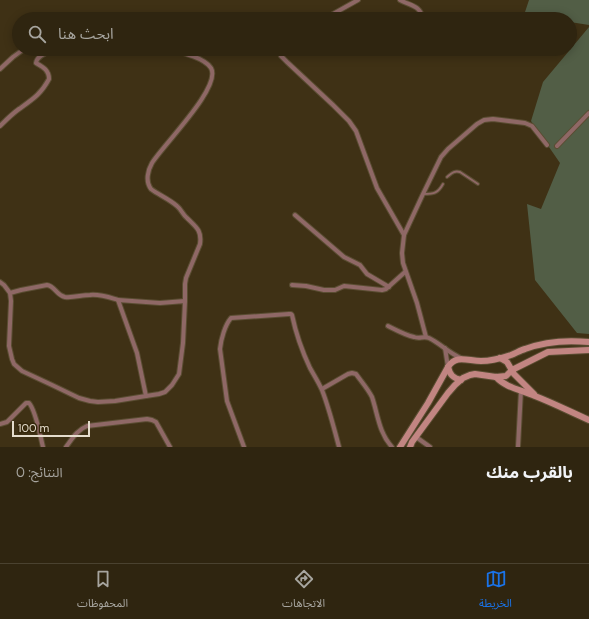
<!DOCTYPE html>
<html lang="ar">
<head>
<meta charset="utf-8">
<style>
	:root { --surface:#2f2510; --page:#372d19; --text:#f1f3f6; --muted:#a7a59f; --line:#4a4230; --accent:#1a73e8 }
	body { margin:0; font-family:"DM Sans","Noto Sans Arabic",sans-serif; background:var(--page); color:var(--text); direction:rtl }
	.scale { position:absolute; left:12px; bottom:10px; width:78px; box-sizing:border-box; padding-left:4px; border:2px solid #e5ddcd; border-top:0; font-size:11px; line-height:14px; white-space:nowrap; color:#e5ddcd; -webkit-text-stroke:3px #35270b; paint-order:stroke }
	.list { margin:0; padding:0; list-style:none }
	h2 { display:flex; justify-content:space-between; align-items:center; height:52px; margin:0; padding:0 16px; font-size:17px }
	h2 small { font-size:13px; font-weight:400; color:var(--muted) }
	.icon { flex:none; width:22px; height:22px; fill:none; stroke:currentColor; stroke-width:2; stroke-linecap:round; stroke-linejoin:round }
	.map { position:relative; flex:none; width:589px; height:447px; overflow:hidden; direction:ltr }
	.search { position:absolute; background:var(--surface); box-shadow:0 2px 10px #0003; left:12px; right:12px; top:12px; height:44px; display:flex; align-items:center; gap:10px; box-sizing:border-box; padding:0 14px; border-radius:22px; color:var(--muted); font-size:15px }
	.sheet { height:116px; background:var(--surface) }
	nav { display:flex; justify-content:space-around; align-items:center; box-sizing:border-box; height:56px; border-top:1px solid var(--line); background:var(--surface); font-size:11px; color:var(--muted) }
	nav a { display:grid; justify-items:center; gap:2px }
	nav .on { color:var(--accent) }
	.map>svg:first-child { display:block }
	.green { fill:#525e46 }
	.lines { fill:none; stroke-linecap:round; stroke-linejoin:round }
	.lane-casing { stroke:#5a4d32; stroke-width:4 }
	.street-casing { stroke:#5a4d32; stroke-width:6 }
	.secondary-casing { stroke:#5a4d32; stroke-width:8 }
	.lane { stroke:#8f6866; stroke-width:2 }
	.street { stroke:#8f6866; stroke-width:4 }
	.secondary { stroke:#c28582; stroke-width:6 }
</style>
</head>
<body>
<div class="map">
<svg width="589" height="447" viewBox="0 0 589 447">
	<rect width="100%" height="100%" fill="#3f3115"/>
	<!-- green -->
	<g class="green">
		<polygon points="529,0 589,0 589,25 570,22 570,19 551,19 524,15"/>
		<polygon points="589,27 589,334 577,333 535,280 527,204 541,209 560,163 531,121 543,82"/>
	</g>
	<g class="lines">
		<defs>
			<g id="lane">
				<path d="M447,177C451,174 454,170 460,172L478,184"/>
				<path d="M424,194C434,194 438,193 443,184"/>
			</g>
			<g id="street">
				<path d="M400,0C411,6 420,5 423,19"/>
				<polyline points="324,19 358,0"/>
				<path d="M167,49C179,52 204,57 211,68C222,87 163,145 152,163C148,170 145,181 151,189C159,195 169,199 177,206C181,209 183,215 187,218C196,227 202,230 200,244L186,278L185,284V301"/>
				<polyline points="278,49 281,56 287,62 333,105 349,121 356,131 377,188 404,235 402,253 403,263 417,303 426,337"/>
				<polyline points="0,69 13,57 24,49"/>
				<path d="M0,126C6,120 12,114 19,109C33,99 41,94 49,79C49,70 43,67 36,63C37,55 49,52 56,49"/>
				<polyline points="557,146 589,113"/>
				<polyline points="295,215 344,257 360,265 367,274 389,287"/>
				<polyline points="404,235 423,194 441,157 448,149 477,124 484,120 493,119 525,123 532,126 547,145"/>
				<path d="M0,282L4,285L10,293L11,301L9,346L12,359L14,364L22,371L52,385L79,398L90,401L98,402L115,401L146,396L137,353L118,300C108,297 100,294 90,295C82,295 73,298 65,297C56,295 55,286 47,285L21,290L10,293"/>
				<polyline points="292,285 306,286 324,290 335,290 344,286 382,290 386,289 405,272"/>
				<polyline points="118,300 160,303 185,301 183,343 179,374 172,385 165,392 159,394 146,396"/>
				<path d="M388,326C396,330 405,335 414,337C419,339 424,336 429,338C441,344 449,353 461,358"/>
				<polyline points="445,348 448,367"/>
				<path d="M322,389L348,374L352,373L356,374C361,381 368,389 372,397C378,415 379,433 392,447"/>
				<path d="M0,424L7,422L26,403H29C36,411 40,435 43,447"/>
				<polyline points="416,437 430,447"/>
				<path d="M66,447C72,439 77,430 87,426L147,419L152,420L156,422L170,447"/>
				<path d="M244,447L227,401L220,349C221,339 225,325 231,318L289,314H291L292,315C296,334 302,351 310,368C314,375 319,383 322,390C329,408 334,428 339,447"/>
				<polyline points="518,447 521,390"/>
			</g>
			<g id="secondary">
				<polyline points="500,358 507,362 514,374 534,394"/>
				<path d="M448,367C450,375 453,378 461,380"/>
				<path d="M496,377C506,388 522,390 535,396C553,403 571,412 589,420"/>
				<path d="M400,447L428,403L448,367C456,354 468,361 481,361C491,361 502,358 511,355C516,353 521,350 525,349C546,341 568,340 589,342"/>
				<polyline points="410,447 412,442 448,393 455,385 463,378 470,375 475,374 496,377 506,376 512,370 548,352 589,350"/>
			</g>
		</defs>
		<!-- lane casing -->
		<use href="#lane" class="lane-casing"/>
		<!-- street casing -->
		<use href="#street" class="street-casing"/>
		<!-- secondary casing -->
		<use href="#secondary" class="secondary-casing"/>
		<!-- lane -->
		<use href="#lane" class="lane"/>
		<!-- street -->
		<use href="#street" class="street"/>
		<!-- secondary -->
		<use href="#secondary" class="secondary"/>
	</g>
</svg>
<div class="scale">100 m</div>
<div class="search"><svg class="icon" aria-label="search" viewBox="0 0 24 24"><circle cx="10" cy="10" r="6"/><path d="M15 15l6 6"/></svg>ابحث هنا</div>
</div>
<section class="sheet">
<h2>بالقرب منك<small>النتائج: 0</small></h2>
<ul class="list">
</ul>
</section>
<nav>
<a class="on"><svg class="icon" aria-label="map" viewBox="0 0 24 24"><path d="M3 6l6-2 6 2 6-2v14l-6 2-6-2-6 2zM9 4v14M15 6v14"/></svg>الخريطة</a>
<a><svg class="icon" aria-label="directions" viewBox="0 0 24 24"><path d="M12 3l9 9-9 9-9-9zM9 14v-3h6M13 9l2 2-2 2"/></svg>الاتجاهات</a>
<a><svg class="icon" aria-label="saved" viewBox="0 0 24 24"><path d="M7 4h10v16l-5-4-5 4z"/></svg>المحفوظات</a>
</nav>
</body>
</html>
